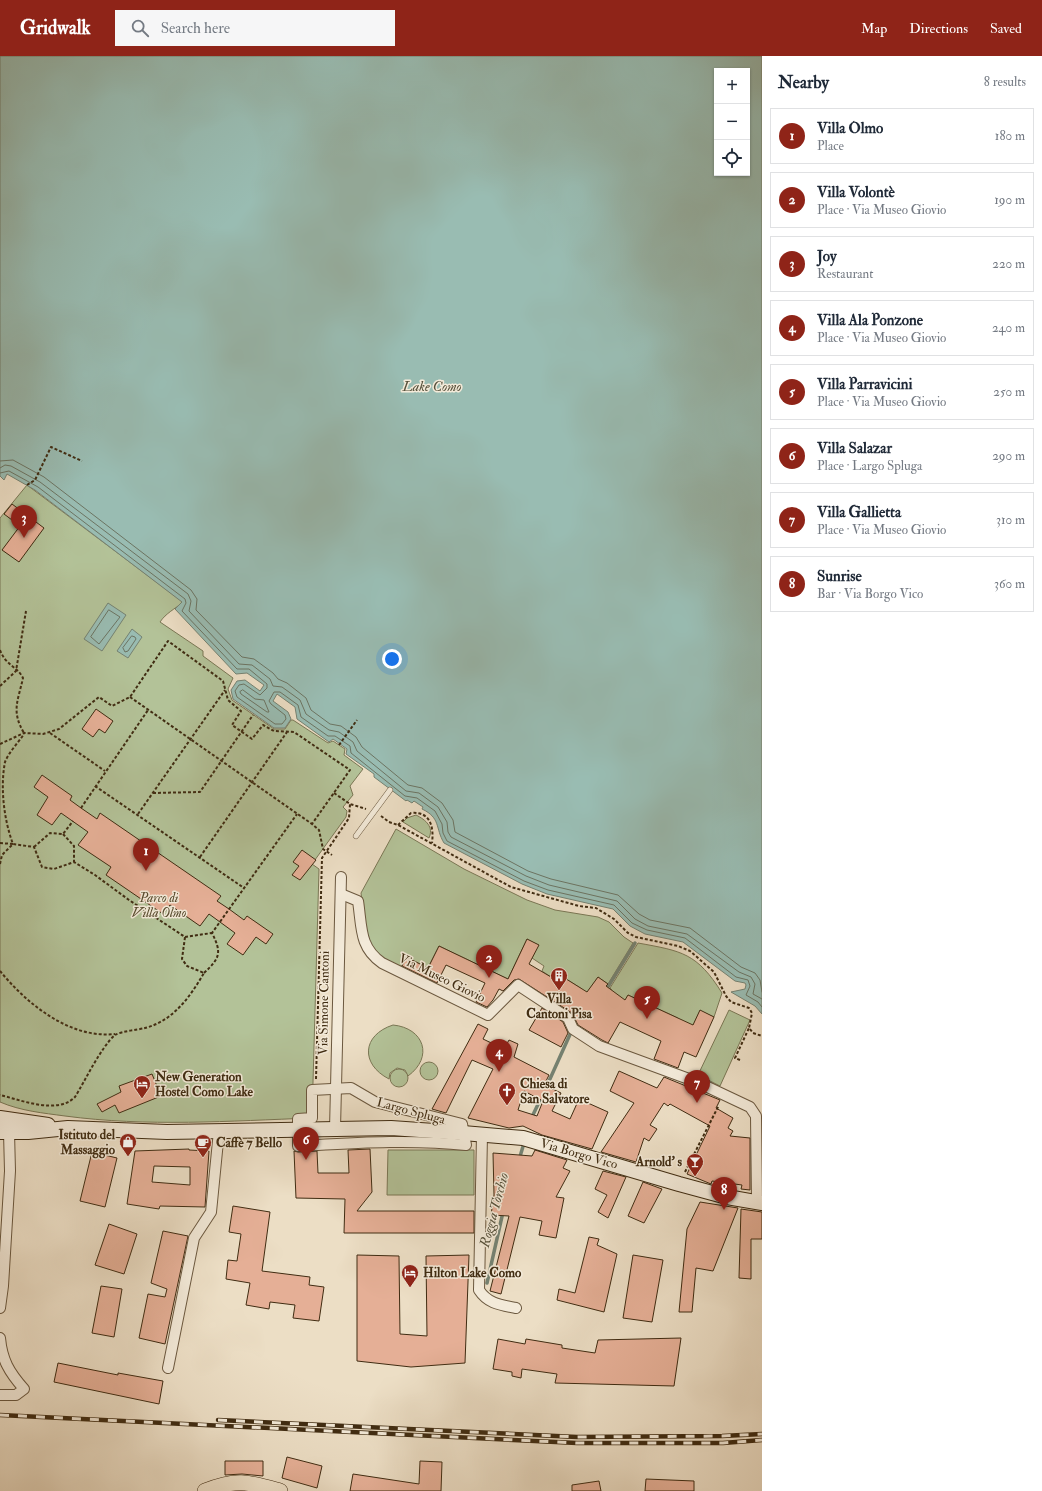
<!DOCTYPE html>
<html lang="en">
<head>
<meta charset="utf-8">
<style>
	:root { --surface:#fff; --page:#f6f6f7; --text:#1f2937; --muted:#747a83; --line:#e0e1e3; --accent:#8f2418 }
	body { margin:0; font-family:"IM FELL Double Pica",serif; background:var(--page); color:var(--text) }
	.controls { position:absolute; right:12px; top:12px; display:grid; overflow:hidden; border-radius:0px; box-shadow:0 1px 3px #0004 }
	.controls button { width:36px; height:36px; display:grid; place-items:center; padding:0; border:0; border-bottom:1px solid var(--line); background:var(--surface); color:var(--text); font:20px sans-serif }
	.you { position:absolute; left:392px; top:603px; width:14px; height:14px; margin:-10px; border:3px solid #fff; border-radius:50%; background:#1a73e8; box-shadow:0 0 0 6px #1a73e833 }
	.badge { display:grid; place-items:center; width:26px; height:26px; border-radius:50%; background:var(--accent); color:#fff; font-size:13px; font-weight:700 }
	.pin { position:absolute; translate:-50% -33px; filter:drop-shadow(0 1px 2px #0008) }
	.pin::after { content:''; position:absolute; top:21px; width:14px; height:12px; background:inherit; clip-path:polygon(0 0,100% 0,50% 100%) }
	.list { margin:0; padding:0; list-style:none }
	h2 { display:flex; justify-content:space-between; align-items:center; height:52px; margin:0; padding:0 16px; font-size:17px }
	h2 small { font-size:13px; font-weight:400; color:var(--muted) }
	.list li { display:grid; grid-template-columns:26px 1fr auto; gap:12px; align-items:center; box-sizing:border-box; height:56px; margin:0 8px 8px; padding:0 8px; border:1px solid var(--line); border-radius:0px }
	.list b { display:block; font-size:15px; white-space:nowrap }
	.list p { margin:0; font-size:13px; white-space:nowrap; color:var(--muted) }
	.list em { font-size:13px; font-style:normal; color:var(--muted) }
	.icon { flex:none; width:22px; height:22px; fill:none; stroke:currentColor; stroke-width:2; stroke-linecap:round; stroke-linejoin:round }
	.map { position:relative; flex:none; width:762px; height:1435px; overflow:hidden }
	header { display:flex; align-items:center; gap:24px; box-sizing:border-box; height:56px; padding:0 20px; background:var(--accent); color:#fff }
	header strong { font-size:19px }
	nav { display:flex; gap:22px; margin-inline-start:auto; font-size:14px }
	.search { width:280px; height:36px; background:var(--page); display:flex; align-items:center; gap:10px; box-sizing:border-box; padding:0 14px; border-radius:0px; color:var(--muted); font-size:15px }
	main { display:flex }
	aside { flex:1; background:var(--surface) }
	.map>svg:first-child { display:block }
	.green { fill:#b3c298; stroke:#7a7755 }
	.water { fill:#99bcb2; stroke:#758272; fill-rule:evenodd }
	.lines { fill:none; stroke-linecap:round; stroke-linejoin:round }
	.shore { stroke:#6c7462; stroke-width:1 }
	.stream { stroke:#758272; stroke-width:3.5 }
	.building { fill:#e5af96; stroke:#402c12; fill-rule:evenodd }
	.lane-casing { stroke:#6b583f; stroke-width:6 }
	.street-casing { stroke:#6b583f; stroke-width:12 }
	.secondary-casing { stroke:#402c12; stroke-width:16 }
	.primary-casing { stroke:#402c12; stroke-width:16 }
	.path { stroke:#402c12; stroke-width:2; stroke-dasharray:3 2; stroke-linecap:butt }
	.lane { stroke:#f3ead9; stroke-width:5 }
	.street { stroke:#f3ead9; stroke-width:10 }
	.secondary { stroke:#f3ead9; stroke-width:14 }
	.primary { stroke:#ecdec5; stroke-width:15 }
	.rail-casing { stroke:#402c12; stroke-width:4.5 }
	.rail { stroke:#f3ead9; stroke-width:3; stroke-dasharray:9; stroke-linecap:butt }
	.path-bridge { stroke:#402c12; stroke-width:2; stroke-dasharray:3 2; stroke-linecap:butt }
	.labels { text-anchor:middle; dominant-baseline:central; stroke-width:3; stroke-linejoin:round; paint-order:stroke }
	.park-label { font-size:13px; font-style:italic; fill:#574a2d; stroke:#f3ead9 }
	.street-label { font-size:13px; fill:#402c12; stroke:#f3ead9 }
	.poi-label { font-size:13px; font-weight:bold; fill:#402c12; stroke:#f3ead9; text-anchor:start }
	.water-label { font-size:14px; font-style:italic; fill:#56503a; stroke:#f3ead9 }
</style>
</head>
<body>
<header>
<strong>Gridwalk</strong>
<div class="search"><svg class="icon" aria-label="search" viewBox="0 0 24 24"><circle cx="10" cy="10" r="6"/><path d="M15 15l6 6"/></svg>Search here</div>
<nav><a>Map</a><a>Directions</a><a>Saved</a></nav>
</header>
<main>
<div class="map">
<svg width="762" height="1435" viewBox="0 0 762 1435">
	<rect width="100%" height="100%" fill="#ecdec5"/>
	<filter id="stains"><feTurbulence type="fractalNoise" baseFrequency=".005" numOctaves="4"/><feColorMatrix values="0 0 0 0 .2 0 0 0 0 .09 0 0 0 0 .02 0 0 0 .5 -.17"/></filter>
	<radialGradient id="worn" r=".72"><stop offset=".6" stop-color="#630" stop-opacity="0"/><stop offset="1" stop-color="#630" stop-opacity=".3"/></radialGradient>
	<!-- green -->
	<g class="green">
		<path d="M27,429L183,546C175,553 166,557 160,566L203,595V600L233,622L228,633L232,644L274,673H285L291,664H293L328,687L333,685L345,693L344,699L363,713L350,730L353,739L343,751L347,755L346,761L312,808L319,813L312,1062C230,1065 147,1071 65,1060C43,1057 21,1055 0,1046V462Z"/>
		<path d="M416,759C426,764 434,771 429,782L403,766L407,762Z"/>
		<polygon points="396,773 464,813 527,844 555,854 598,861 609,866 624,881 633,887 608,928 598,921 584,941 582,933 555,916 551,921 542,915 544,910 532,902 538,889 527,883 508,923 439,890 428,912 406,901 401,912 376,899 367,885 361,837"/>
		<path d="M638,887C682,895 697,897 722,937L714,961L700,955L686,984L678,962L628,939L622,951L606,947L612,934L610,932Z"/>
		<polygon points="729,954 750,964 720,1030 698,1019"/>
		<path d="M393,969C424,972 434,1001 408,1020L405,1014L397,1012L390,1017L389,1023C360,1008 362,979 393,969Z"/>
		<circle cx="429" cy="1015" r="9"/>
		<circle cx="399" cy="1022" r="9"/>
		<polygon points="388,1094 474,1094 474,1139 387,1139"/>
	</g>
	<!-- water -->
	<g class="water">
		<path d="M0,0H762V958L755,950L731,936L745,933L746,929L745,927L735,925L683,886L645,878L630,870L613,853L547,838L522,828L444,787C435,772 441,762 422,753L423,751L414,745L412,747L407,744L406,745L374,721V718L346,698L347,693L333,683L329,686L297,663L295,651L277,638L273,645L288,656L291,663L285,672H274L233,643L231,634L237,625L245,624L260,635L264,629L247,617L236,618L175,553L182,546L35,434L7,418L4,424L0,420ZM717,15H747V117H717Z"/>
		<polygon points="108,547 126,559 102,595 84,583"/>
		<polygon points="132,573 142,581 128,602 117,595"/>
	</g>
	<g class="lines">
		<!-- shore -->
		<g class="shore">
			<polyline points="0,405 13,404 44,421 191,534 197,543 196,554 242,601 254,603 273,617 278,623 287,627 306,642 311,654 330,668 341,670 356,681 362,691 408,729 422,732 442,747 453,764 455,776 528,815 551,823 618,839 639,858 650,864 690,872 741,911 755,917 760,924 762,936"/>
			<polyline points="0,412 5,409 11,410 40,426 188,538 191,545 189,555 239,608 252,609 270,623 273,630 282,631 300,644 306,658 329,674 339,676 353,686 357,695 406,735 419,737 438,751 447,766 448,776 451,781 526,820 549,829 617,845 635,863 648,870 687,878 739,916 751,921 755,928 753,938 762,943"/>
			<polyline points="0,417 9,415 38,431 185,543 186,547 182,555 237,613 249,613 267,628 267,632 260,639 244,628 239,629 235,635 237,641 275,668 282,668 286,663 285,659 271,648 269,645 274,636 280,636 298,649 301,661 328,680 335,680 350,690 351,697 405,740 417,742 435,755 442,768 443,777 447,785 524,825 548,834 614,849 632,867 647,874 685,882 736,921 748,924 750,930 746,939 758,946 762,951"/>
			<polygon points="109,554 120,561 99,588 91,581"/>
			<polygon points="132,580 135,581 136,583 128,595 125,596 123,592"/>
			<polygon points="243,634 255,643 264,644 269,656 267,656 241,638 240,636"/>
		</g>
		<!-- stream -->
		<g class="stream">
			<polyline points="606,934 635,887"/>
			<polyline points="545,1034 572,974"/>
			<polyline points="531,1063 542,1040"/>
			<polyline points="519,1104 524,1087"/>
			<polyline points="487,1227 503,1156"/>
		</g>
	</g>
	<!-- building -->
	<g class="building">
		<polygon points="12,448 44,472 19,506 2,494 20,470 4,458"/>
		<polygon points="96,653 113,665 105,677 99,673 93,681 82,673"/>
		<polygon points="42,719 72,740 70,744 81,752 97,763 100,757 221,840 217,845 229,853 244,864 247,860 273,878 266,888 256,881 243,899 227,888 235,877 209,858 200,870 170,849 163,858 106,819 111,811 78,789 88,776 61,757 52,769 37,759 48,741 34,731"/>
		<polygon points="302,794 316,804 300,824 292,819 299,810 293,806"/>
		<polygon points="527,883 539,889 529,908 551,921 555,916 587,936 598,921 608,928 606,930 625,944 628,939 693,969 700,954 714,961 696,1001 684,996 678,1012 654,1003 661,985 620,966 608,987 602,984 578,969 572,957 519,923 514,924 503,935 499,933 493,944 487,951 476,946 485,927 446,909 437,927 402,910 406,901 428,912 439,890 508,923"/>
		<polygon points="542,952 563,966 568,977 561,991 529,974"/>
		<path d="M478,968L488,973L483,983L504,993L509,984L518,988L514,1001L549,1019L544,1029L561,1037L552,1055L570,1063L579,1043L608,1056L592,1093L542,1079L523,1070L509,1072L468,1062L493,1013L472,1004L446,1057L432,1053ZM524,1035L543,1045L537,1060L518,1054Z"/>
		<polygon points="619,1015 657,1032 664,1021 720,1044 716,1052 733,1062 728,1072 733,1075 730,1080 750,1082 750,1134 741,1133 742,1129 712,1125 711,1128 687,1118 710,1070 670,1048 668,1050 664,1047 650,1069 657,1073 649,1085 644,1082 636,1106 601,1096 634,1047 610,1035"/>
		<polygon points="152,1018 161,1040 119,1057 115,1049 102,1056 97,1048 121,1036 119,1030"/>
		<path d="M189,1093V1094L209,1095L205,1151L160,1150L159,1153L127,1148L135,1095ZM154,1110L190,1111V1129L152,1126Z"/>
		<polygon points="370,1093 372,1136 357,1155 474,1155 474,1177 344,1177 345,1143 296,1142 294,1095 298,1096 317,1095 318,1117 349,1117 348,1094"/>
		<polygon points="535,1094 567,1104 563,1112 570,1115 556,1141 564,1142 556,1182 539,1179 542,1165 520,1161 501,1238 490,1235 509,1160 491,1159 494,1139 493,1097 532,1100"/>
		<polygon points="92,1096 117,1102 105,1151 80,1145"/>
		<polygon points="603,1115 626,1121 608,1162 598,1156 607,1139 595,1133"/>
		<polygon points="643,1126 662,1133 644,1167 628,1160"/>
		<polygon points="700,1146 738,1152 713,1215 696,1212 692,1256 679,1256 687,1173"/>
		<polygon points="233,1150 270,1156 262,1215 310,1221 309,1229 324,1231 319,1265 293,1262 295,1249 270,1246 269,1253 246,1249 250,1227 226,1223 228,1204 237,1205 241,1178 229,1176"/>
		<polygon points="741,1153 762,1156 762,1183 751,1183 751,1223 739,1222"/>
		<polygon points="109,1168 137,1178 124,1218 95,1209"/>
		<polygon points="163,1175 188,1180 165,1288 139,1282 148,1238 165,1241 167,1233 151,1227"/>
		<polygon points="589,1181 599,1183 597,1189 617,1198 604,1256 557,1244 559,1233 575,1237"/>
		<polygon points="357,1199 399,1200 400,1278 427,1280 426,1200 469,1199 465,1307 411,1311 357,1305"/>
		<polygon points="633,1199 663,1204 652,1266 623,1262"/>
		<polygon points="101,1230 122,1233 114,1281 92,1277"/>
		<polygon points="681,1282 674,1330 555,1327 557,1318 522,1313 521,1322 512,1320 512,1316 493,1313 498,1283 525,1288 526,1283 562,1289 562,1292 595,1297 598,1284"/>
		<polygon points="58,1307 118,1319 118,1317 163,1325 159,1348 54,1326"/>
		<polygon points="287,1401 322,1410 317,1432 282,1422"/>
		<polygon points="225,1405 263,1405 263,1420 242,1418 225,1419"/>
		<polygon points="420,1405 442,1406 441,1435 350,1435 353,1418 419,1428"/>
		<polygon points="646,1423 694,1425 694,1435 645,1435"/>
		<polygon points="599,1425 601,1435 572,1435 572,1429"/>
	</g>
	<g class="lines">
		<defs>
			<polyline id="lane" points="356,780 390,734"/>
			<g id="street">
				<path d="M341,838L358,845C362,871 359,891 382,907L488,959L518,929L568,962L573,973L599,990L697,1026L750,1051L756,1060L757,1146"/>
				<path d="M351,1032L375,1046L462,1068L466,1089C410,1083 354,1087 298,1090V1063L312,1062V1034Z"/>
				<polyline points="335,1073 341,821"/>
				<path d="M482,1079L479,1234C488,1248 501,1249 516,1252"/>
				<polyline points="0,1252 3,1230 10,1115 9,1076"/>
				<path d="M0,1282C2,1304 9,1316 24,1333L16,1339H0"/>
				<polyline points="168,1312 194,1182 211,1156 219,1075"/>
			</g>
			<g id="secondary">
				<polyline points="0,1062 48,1069"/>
				<polyline points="0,1076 28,1076 68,1072 167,1076 391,1072 463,1077 523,1082 679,1128 727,1141 762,1147"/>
			</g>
			<path id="primary" d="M205,1435C237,1422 248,1426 280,1435"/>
		</defs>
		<!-- lane casing -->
		<use href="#lane" class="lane-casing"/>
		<!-- street casing -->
		<use href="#street" class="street-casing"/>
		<!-- secondary casing -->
		<use href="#secondary" class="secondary-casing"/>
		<!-- primary casing -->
		<use href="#primary" class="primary-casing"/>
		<!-- path -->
		<g class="path">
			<polyline points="27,429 35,424 51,391 82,405"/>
			<path d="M0,594C6,610 17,610 23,622C18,645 11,655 24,677"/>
			<polyline points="0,630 16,615 26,555"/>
			<polyline points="130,641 312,768 319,774 323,793 332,799"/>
			<polyline points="50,677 105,715"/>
			<polyline points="0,688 24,677 43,678 59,673 99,641 112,650 130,641 168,585 223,625 228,644 241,655 232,669 252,683 263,669 274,675 294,676 350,714 312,768"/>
			<polyline points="339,689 357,664"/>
			<polyline points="95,730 244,832"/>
			<polyline points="153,737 200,736 253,659"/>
			<polyline points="334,737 350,748 366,753"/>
			<polyline points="81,752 148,654"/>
			<polyline points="138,758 225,634"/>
			<polyline points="381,760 389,766 398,769 511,831 579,850 596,852 614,863 628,877 636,881 678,890 690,895 714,916 726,940 731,946 749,952 752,957 749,972 753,977 762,980"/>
			<path d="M398,769L411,757C431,755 434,772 432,787"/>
			<polyline points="63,778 74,790 74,806"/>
			<path d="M0,787L13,788C4,764 0,732 5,706C9,696 18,687 24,678"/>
			<polyline points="34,791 50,777 63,778 73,765"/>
			<polyline points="200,801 287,676"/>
			<path d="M0,808L2,799L13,788L34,791L42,811L54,813L74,806L95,819L129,844L185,881L182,903L187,910L204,917C190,941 173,965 145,972C137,974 122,975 115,979C101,991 85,1025 75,1041C57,1059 21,1044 0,1039"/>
			<polyline points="185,881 212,877"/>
			<path d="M0,915C27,948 70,983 115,978"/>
			<path d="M204,917C220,902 222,897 212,877L297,758"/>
			<polyline points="740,1004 735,1002 749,972"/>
			<polyline points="316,1023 322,802 349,762 350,748"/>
			<polyline points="685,1116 719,1049"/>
		</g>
		<!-- lane -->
		<use href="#lane" class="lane"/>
		<!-- street -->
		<use href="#street" class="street"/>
		<!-- secondary -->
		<use href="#secondary" class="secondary"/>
		<!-- primary -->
		<use href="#primary" class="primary"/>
		<defs>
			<g id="rail">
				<polyline points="0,1359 577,1387 723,1387 762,1384"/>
				<polyline points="218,1364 577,1381 722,1380 762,1378"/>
			</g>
		</defs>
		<!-- rail casing -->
		<use href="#rail" class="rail-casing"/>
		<!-- rail -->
		<use href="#rail" class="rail"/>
		<!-- path-bridge -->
		<polyline class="path-bridge" points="703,1034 709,1024"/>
	</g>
	<!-- icons -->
	<defs>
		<symbol id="building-pin" viewBox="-11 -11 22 30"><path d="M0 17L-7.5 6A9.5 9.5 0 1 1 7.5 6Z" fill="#8f2418" stroke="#f3ead9"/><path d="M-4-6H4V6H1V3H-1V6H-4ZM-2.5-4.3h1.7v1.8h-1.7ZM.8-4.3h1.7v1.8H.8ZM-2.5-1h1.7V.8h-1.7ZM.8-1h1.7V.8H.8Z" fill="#fff"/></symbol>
		<symbol id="hotel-pin" viewBox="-11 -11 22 30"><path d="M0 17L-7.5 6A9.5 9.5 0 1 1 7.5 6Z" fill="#8f2418" stroke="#f3ead9"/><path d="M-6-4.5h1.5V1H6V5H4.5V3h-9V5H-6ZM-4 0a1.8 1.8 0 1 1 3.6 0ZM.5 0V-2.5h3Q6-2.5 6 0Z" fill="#fff"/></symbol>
		<symbol id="church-pin" viewBox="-11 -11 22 30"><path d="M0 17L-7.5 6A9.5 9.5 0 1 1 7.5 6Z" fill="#8f2418" stroke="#f3ead9"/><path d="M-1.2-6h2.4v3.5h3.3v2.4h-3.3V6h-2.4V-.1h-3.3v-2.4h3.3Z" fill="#fff"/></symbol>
		<symbol id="shop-pin" viewBox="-11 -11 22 30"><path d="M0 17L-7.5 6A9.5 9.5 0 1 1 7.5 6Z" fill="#8f2418" stroke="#f3ead9"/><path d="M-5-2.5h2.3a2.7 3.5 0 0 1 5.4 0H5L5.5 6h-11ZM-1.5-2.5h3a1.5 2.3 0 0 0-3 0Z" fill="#fff"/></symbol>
		<symbol id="cafe-pin" viewBox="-11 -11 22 30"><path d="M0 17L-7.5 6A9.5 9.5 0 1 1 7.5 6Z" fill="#8f2418" stroke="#f3ead9"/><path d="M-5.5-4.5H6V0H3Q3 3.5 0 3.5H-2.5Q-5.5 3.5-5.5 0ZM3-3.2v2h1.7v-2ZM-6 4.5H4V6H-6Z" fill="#fff"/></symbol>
		<symbol id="bar-pin" viewBox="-11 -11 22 30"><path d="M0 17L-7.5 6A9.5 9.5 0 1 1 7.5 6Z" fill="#8f2418" stroke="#f3ead9"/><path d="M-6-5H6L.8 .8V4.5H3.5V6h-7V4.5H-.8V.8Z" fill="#fff"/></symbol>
	</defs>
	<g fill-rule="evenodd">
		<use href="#building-pin" x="549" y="910" width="20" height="27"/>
		<use href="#hotel-pin" x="132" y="1018" width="20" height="27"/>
		<use href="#church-pin" x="497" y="1025" width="20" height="27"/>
		<use href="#shop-pin" x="118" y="1076" width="20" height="27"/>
		<use href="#cafe-pin" x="193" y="1077" width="20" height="27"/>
		<use href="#bar-pin" x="685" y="1096" width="20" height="27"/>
		<use href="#hotel-pin" x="400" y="1207" width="20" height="27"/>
	</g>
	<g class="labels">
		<!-- park labels -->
		<g class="park-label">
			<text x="159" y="842">Parco di<tspan x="159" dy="15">Villa Olmo</tspan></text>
		</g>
		<!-- street labels -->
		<g class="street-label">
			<text transform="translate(442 922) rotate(26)">Via Museo Giovio</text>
			<text transform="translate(324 947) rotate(-89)">Via Simone Cantoni</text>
			<text transform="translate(411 1055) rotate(15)">Largo Spluga</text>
			<text transform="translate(579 1098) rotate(16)">Via Borgo Vico</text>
		</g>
		<!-- poi labels -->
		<g class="poi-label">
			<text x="559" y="943" text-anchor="middle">Villa<tspan x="559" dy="15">Cantoni Pisa</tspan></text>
			<text x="155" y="1021">New Generation<tspan x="155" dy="15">Hostel Como Lake</tspan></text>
			<text x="520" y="1028">Chiesa di<tspan x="520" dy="15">San Salvatore</tspan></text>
			<text x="115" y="1079" text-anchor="end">Istituto del<tspan x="115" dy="15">Massaggio</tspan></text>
			<text x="216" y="1087">Caffè 7 Bello</text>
			<text x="682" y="1106" text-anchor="end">Arnold' s</text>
			<text x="423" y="1217">Hilton Lake Como</text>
		</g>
		<!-- water labels -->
		<g class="water-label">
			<text x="432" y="330">Lake Como</text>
			<text transform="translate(494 1154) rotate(-75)">Roggia Torchio</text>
		</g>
	</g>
	<rect width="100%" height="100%" filter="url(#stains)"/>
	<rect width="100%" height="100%" fill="url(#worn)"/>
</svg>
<div class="controls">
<button>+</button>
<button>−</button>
<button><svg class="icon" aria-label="locate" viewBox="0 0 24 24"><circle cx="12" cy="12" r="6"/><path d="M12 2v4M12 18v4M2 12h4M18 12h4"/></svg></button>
</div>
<div class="you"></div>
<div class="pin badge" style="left:146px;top:815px">1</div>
<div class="pin badge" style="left:489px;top:922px">2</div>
<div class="pin badge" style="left:24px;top:482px">3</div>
<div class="pin badge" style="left:499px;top:1016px">4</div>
<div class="pin badge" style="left:647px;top:963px">5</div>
<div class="pin badge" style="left:306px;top:1104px">6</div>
<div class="pin badge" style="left:697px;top:1047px">7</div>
<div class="pin badge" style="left:724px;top:1154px">8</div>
</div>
<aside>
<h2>Nearby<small>8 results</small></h2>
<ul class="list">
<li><span class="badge">1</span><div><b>Villa Olmo</b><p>Place</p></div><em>180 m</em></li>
<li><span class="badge">2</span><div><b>Villa Volontè</b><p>Place · Via Museo Giovio</p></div><em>190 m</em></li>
<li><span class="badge">3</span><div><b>Joy</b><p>Restaurant</p></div><em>220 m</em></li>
<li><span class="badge">4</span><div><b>Villa Ala Ponzone</b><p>Place · Via Museo Giovio</p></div><em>240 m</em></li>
<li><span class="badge">5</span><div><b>Villa Parravicini</b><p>Place · Via Museo Giovio</p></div><em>250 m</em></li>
<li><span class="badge">6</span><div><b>Villa Salazar</b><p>Place · Largo Spluga</p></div><em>290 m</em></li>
<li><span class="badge">7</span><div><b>Villa Gallietta</b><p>Place · Via Museo Giovio</p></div><em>310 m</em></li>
<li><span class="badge">8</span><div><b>Sunrise</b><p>Bar · Via Borgo Vico</p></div><em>360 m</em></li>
</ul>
</aside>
</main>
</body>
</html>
